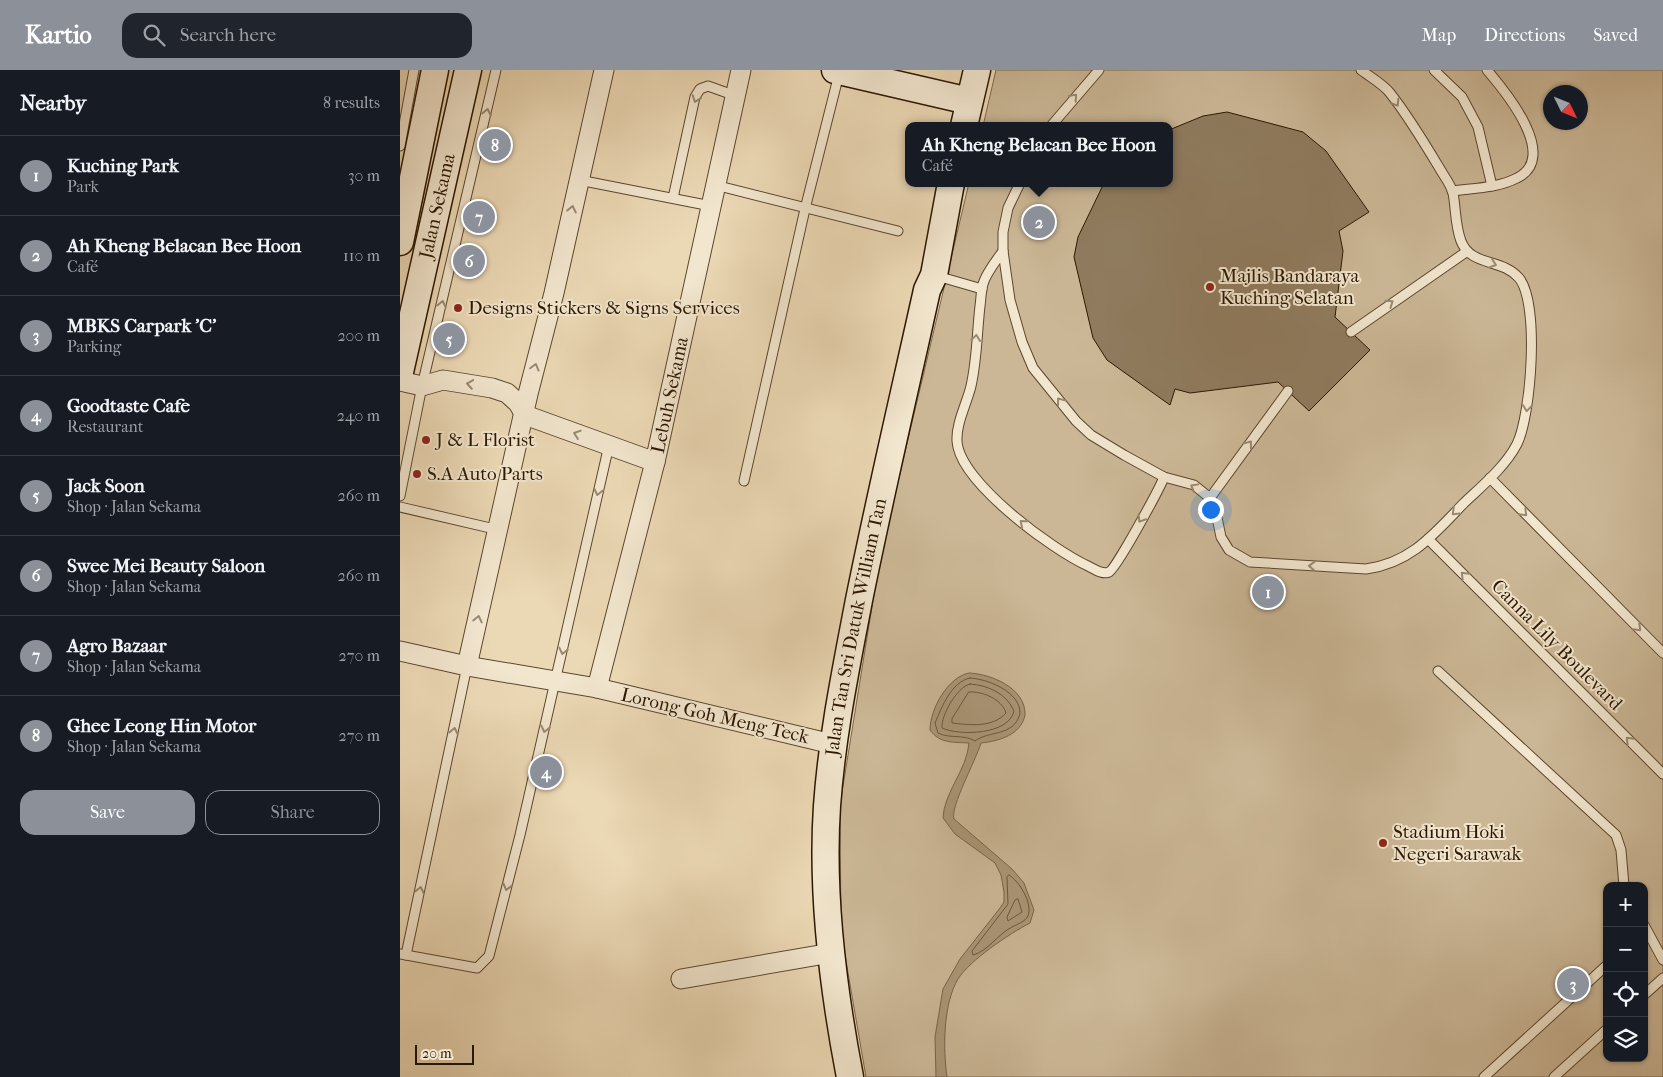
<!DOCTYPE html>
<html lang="en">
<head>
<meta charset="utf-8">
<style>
	:root { --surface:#171b24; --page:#20242c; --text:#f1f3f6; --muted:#9ea1a6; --line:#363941; --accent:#8c9099 }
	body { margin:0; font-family:"IM FELL French Canon",serif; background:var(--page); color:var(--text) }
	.controls { position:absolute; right:15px; bottom:15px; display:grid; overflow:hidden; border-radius:10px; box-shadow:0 1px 4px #0004 }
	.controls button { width:45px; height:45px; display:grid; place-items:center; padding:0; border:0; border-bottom:1px solid var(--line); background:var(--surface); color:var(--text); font:25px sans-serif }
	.compass { position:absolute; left:1143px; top:15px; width:45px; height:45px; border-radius:50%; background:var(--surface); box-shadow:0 1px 4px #0004; rotate:133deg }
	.scale { position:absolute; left:15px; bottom:12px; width:59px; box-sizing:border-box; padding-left:5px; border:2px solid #2c1701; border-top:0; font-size:14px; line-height:18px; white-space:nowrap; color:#2c1701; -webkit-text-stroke:4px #f2e6ce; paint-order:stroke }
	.you { position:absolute; left:810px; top:439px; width:18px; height:18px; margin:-12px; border:4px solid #fff; border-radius:50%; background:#1a73e8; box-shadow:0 0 0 8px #1a73e833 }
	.badge { display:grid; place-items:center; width:32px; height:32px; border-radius:50%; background:var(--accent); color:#fff; font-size:16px; font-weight:700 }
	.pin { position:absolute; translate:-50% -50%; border:2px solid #fff; box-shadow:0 1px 5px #0006 }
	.popup { position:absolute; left:505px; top:52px; width:268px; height:65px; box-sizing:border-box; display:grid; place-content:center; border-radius:10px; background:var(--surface); filter:drop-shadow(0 1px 4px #0005); font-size:16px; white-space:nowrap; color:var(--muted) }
	.popup b { font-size:19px; color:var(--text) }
	.popup::after { content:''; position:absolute; left:50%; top:100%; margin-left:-10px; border:10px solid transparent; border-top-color:var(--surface) }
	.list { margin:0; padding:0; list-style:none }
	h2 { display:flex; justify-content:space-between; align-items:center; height:65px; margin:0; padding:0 20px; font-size:21px }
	h2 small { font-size:16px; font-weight:400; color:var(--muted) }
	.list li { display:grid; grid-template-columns:32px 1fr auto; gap:15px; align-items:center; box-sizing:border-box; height:80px; padding:0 20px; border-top:1px solid var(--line) }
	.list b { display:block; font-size:19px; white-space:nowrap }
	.list p { margin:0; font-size:16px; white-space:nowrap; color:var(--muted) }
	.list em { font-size:16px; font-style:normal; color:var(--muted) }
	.actions { display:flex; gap:10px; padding:15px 20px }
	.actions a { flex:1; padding:11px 0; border:1px solid var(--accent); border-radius:15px; text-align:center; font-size:18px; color:var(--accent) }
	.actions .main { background:var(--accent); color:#fff }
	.icon { flex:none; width:28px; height:28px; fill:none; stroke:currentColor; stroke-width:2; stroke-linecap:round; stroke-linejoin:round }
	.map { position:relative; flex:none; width:1263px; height:1007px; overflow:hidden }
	header { display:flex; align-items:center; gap:30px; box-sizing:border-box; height:70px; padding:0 25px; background:var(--accent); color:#fff }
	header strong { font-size:24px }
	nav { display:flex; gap:28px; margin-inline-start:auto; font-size:18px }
	.search { width:350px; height:45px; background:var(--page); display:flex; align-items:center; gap:12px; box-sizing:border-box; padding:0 18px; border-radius:15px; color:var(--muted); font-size:19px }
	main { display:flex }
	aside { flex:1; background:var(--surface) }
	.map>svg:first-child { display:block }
	.green { fill:#cbb796; stroke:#7c674c; fill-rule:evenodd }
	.water { fill:#aa9677; stroke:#786348 }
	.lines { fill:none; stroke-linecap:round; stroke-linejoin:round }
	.shore { stroke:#6b563c; stroke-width:1 }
	.building { fill:#8f7b5e; stroke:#2c1701 }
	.lane-casing { stroke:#5c472e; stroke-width:11 }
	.street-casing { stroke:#5c472e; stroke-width:21 }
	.secondary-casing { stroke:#2c1701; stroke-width:29 }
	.lane { stroke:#f2e6ce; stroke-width:9 }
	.street { stroke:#f2e6ce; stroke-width:19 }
	.secondary { stroke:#f2e6ce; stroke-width:26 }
	.oneway { stroke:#998972 }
	.poi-dot { fill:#8f2418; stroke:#f2e6ce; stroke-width:2 }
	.labels { text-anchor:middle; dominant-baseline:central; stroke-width:4; stroke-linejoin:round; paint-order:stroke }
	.street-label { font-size:19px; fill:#2c1701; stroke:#f2e6ce }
	.poi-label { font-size:19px; fill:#2c1701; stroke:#f2e6ce; text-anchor:start }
</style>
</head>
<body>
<header>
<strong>Kartio</strong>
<div class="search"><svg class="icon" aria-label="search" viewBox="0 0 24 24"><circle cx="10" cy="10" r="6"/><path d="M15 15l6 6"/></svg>Search here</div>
<nav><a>Map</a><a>Directions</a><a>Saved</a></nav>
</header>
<main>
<aside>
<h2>Nearby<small>8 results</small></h2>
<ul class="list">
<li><span class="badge">1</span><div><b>Kuching Park</b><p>Park</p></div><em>30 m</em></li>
<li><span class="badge">2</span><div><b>Ah Kheng Belacan Bee Hoon</b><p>Café</p></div><em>110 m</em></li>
<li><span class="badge">3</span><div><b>MBKS Carpark 'C'</b><p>Parking</p></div><em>200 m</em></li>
<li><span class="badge">4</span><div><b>Goodtaste Cafe</b><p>Restaurant</p></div><em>240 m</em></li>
<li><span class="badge">5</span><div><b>Jack Soon</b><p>Shop · Jalan Sekama</p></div><em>260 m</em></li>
<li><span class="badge">6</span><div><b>Swee Mei Beauty Saloon</b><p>Shop · Jalan Sekama</p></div><em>260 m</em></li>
<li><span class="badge">7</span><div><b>Agro Bazaar</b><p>Shop · Jalan Sekama</p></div><em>270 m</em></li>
<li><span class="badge">8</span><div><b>Ghee Leong Hin Motor</b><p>Shop · Jalan Sekama</p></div><em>270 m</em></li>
</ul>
<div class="actions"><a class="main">Save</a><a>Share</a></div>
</aside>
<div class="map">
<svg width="1263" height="1007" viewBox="0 0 1263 1007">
	<rect width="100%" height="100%" fill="#ebd8b4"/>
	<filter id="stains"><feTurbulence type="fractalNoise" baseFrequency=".004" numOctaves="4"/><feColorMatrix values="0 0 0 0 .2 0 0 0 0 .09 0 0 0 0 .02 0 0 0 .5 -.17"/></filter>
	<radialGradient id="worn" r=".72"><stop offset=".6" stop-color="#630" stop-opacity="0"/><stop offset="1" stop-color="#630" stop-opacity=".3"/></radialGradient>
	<!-- green -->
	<path class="green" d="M596,0H1263V1007H466L441,862L440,735L480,487L569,113H769V56H583ZM1150,22H1180V52H1150ZM1207,816H1244V988H1207Z"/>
	<!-- water -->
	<path class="water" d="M569,603C591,604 626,618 625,645C621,665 599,671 581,673C576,690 550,737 554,749L612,799L624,813L634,840L630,853C609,864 570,890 558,909C543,934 543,979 547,1007H536L535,967L543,919L560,889L600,838L604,832V822L601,805L595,793L555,764L543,748C544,722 567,700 569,673C554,672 540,674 530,660C530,639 548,607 569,603Z"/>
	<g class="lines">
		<!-- shore -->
		<g class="shore">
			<path d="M570,608C588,609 621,622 620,644C613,667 590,660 575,671C564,664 550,669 538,663L535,653C542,637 551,612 570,608Z"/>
			<path d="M570,614C588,615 607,624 614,641C609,665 559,666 542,658C541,645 557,617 570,614Z"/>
			<path d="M569,622C582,621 602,629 606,643C593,658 569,655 552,653V649Z"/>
			<path d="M609,805C619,811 633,833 628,846C625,852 617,854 612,857C598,864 588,881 573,885L572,881L608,834L607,807Z"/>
			<polygon points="618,829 622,842 608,851 607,847 615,830"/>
		</g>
	</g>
	<!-- building -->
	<polygon class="building" points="827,42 903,62 926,81 969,142 939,161 943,181 935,247 970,280 909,341 878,312 790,323 775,319 770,335 707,290 693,268 674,187 678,167 704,113 769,113 769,60 803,46"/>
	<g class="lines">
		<defs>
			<g id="lane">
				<polyline points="1034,0 1062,27 1078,57 1092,116"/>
				<polyline points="651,56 699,0"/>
				<polyline points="0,76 14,0"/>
				<polyline points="179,110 311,136"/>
				<path d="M620,113L608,138L603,162V181L610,230L622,272L633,298L676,351L691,365L724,385L764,407L794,415L810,428L815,438L821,467L829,480L850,492L966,499C1011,493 1034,464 1064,433C1082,416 1105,397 1117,374C1131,346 1140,233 1119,208C1102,188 1071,197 1061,171C1055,155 1056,139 1053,123C1051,115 1044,106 1040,99C1025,74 1009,47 990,23C983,14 970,7 961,0"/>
				<polyline points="315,115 498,161"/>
				<path d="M1052,121C1074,118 1098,118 1117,108C1160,87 1105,21 1087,0"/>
				<polyline points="273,128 295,27 300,19 308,16 336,26"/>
				<path d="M603,181C596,191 586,203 583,214C581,221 581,229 580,236C577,262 577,290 571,316C567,333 556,353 557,371C559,412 653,480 688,496C694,499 703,505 709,502C716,499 760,418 764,407"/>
				<polyline points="537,206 582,219"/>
				<polyline points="951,262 1066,182"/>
				<polyline points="1090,408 1263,583"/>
				<polyline points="344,411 405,139 439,4"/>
				<polyline points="0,426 22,316 96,0"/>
				<polyline points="810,428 888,321"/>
				<polyline points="0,437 99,460"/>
				<polyline points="1028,469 1263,704"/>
				<polyline points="1038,601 1216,765 1221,780 1224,816"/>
				<polyline points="1244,855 1263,890"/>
				<polyline points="0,884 77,898 89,886 120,765 209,375"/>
				<polyline points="6,885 67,596"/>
				<polyline points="1244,925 1263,908"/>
				<polyline points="1084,1007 1207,895"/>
				<polyline points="1154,1007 1207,959"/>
			</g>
			<g id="street">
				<polyline points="0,311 22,316 43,310 92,318 107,323 118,333 125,345 255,392"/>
				<polyline points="0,581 67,596 197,618 432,674"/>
				<polyline points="67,596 128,324 154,223 204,0"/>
				<polyline points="197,618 255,392 341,0"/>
				<polyline points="281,909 431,883"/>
			</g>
			<g id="secondary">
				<polyline points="435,0 569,31"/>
				<polyline points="564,56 577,0"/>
				<polyline points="0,172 35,0"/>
				<path id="s1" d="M0,302L68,0"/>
				<path id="s2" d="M450,1007C433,919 421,825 427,736C432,666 446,598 459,530C480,426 504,324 527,220L534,205L551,113"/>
			</g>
		</defs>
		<!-- lane casing -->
		<use href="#lane" class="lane-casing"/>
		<!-- street casing -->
		<use href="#street" class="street-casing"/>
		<!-- secondary casing -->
		<use href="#secondary" class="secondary-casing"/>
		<!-- lane -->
		<use href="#lane" class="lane"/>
		<!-- street -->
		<use href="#street" class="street"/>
		<!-- secondary -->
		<use href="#secondary" class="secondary"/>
	</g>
	<!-- one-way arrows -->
	<defs><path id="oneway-chevron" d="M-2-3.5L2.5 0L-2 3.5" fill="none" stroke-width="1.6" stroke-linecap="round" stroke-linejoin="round" transform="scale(1.25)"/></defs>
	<g class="oneway">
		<use href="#oneway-chevron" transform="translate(674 27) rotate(-49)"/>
		<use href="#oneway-chevron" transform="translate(296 29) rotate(109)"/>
		<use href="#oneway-chevron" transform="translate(996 33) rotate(58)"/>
		<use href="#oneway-chevron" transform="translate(87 42) rotate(-78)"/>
		<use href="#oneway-chevron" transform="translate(172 139) rotate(-78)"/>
		<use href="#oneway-chevron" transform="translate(1093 194) rotate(19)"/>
		<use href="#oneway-chevron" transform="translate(990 233) rotate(-35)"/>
		<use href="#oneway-chevron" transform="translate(42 234) rotate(-77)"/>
		<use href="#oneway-chevron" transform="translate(576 268) rotate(-83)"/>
		<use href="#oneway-chevron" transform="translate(135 297) rotate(-75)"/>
		<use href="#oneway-chevron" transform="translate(70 314) rotate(-171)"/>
		<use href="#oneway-chevron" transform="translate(660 331) rotate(-127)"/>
		<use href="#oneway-chevron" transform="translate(1127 338) rotate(96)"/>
		<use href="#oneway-chevron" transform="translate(177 364) rotate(-161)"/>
		<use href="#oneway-chevron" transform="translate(849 374) rotate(-53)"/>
		<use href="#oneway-chevron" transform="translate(794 417) rotate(-151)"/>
		<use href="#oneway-chevron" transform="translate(198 422) rotate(103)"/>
		<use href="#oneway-chevron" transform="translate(1055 442) rotate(136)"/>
		<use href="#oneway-chevron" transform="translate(1124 443) rotate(45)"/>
		<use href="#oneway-chevron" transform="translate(741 449) rotate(122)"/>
		<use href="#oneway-chevron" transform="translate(623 453) rotate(-140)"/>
		<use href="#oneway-chevron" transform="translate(912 496) rotate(-177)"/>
		<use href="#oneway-chevron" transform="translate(1064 505) rotate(-135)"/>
		<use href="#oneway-chevron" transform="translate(78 549) rotate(-77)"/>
		<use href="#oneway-chevron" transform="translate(1238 558) rotate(45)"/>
		<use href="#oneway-chevron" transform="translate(163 581) rotate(103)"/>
		<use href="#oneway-chevron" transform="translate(145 659) rotate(103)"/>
		<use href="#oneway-chevron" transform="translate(54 661) rotate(-78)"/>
		<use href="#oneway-chevron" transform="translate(1229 670) rotate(-135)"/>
		<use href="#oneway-chevron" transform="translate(107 817) rotate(104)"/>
		<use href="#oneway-chevron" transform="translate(20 820) rotate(-78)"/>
	</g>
	<!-- markers -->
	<g class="poi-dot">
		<circle cx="810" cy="217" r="5"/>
		<circle cx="58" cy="238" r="5"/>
		<circle cx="26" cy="370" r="5"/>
		<circle cx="17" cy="404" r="5"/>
		<circle cx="983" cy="773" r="5"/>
	</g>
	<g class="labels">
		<!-- street labels -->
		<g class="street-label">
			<text stroke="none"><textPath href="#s1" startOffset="170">Jalan Sekama</textPath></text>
			<text transform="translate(270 325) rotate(-78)">Lebuh Sekama</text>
			<text stroke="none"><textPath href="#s2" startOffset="454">Jalan Tan Sri Datuk William Tan</textPath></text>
			<text transform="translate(1157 575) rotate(45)">Canna Lily Boulevard</text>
			<text transform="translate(315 646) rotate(13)">Lorong Goh Meng Teck</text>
		</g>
		<!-- poi labels -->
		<g class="poi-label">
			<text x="820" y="206">Majlis Bandaraya<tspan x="820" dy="22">Kuching Selatan</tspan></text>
			<text x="68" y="238">Designs Stickers &amp; Signs Services</text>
			<text x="36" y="370">J &amp; L Florist</text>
			<text x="27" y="404">S.A Auto Parts</text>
			<text x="993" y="762">Stadium Hoki<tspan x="993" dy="22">Negeri Sarawak</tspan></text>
		</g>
	</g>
	<rect width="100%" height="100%" filter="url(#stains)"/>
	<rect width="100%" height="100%" fill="url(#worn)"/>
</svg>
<div class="controls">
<button>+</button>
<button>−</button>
<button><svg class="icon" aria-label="locate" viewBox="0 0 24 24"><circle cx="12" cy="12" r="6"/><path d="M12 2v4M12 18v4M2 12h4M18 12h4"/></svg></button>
<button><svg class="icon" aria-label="layers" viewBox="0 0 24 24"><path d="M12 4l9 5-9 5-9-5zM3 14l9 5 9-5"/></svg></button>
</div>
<svg class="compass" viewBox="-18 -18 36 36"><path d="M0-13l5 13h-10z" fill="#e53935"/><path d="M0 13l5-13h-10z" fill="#9ea1a6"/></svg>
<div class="scale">20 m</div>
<div class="you"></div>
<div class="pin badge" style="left:868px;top:522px">1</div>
<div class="pin badge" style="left:639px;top:152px">2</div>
<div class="popup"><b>Ah Kheng Belacan Bee Hoon</b>Café</div>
<div class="pin badge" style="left:1173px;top:914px">3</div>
<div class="pin badge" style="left:146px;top:702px">4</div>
<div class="pin badge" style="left:49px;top:269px">5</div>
<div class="pin badge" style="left:69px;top:191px">6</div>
<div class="pin badge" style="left:79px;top:147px">7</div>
<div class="pin badge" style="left:95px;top:75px">8</div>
</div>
</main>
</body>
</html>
